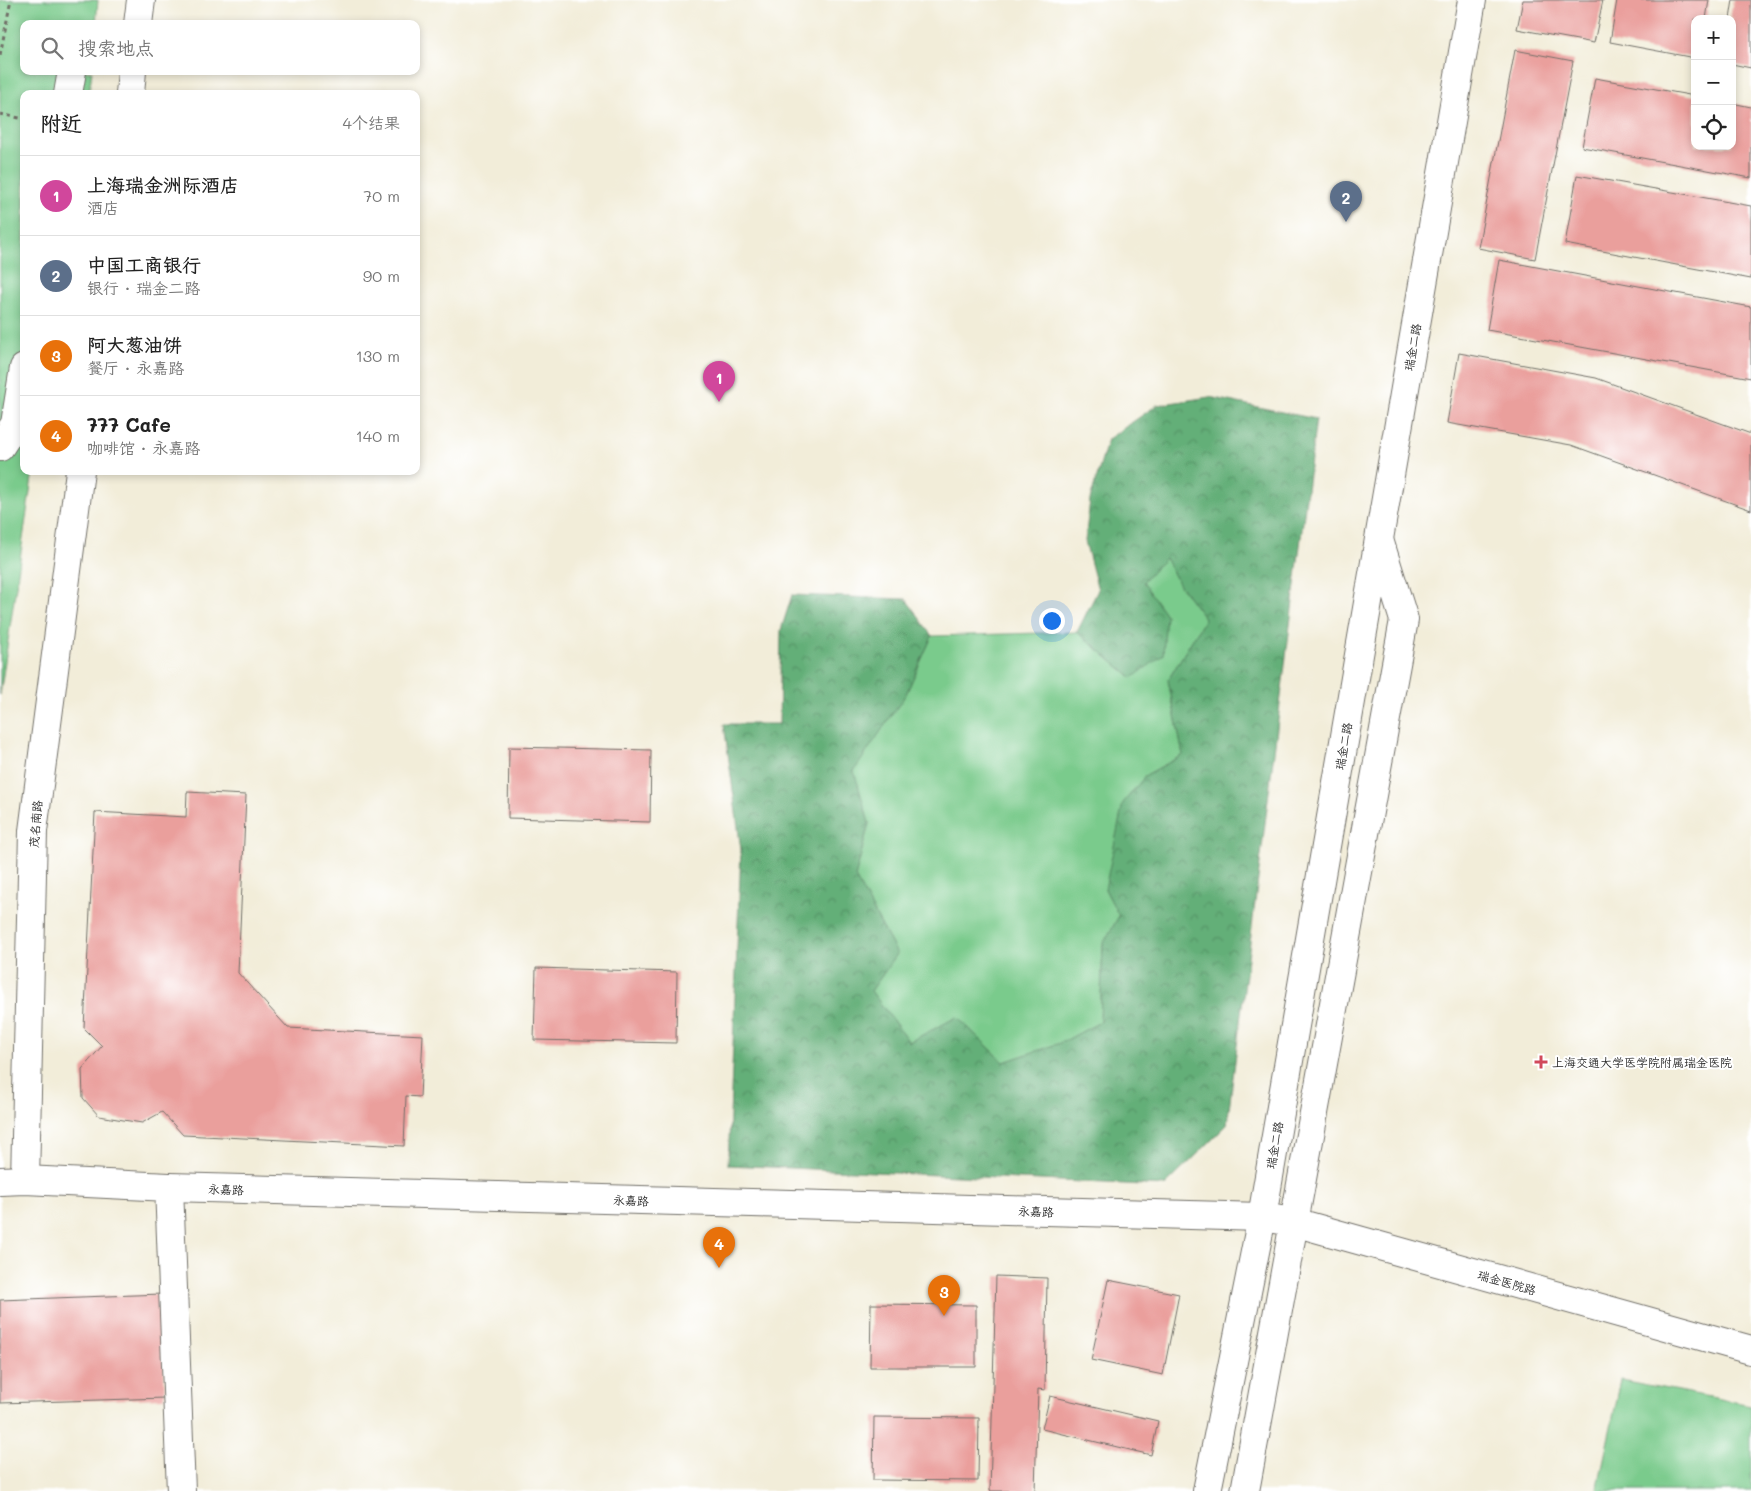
<!DOCTYPE html>
<html lang="zh">
<head>
<meta charset="utf-8">
<style>
	:root { --surface:#fff; --page:#f2f2f2; --text:#222; --muted:#767676; --line:#e0e0e0; --accent:#d1495b }
	body { margin:0; font-family:Mali,"LXGW WenKai TC",sans-serif; background:var(--page); color:var(--text) }
	.controls { position:absolute; right:15px; top:15px; display:grid; overflow:hidden; border-radius:10px; box-shadow:0 2px 8px #0003 }
	.controls button { width:45px; height:45px; display:grid; place-items:center; padding:0; border:0; border-bottom:1px solid var(--line); background:var(--surface); color:var(--text); font:25px sans-serif }
	.you { position:absolute; left:1051px; top:620px; width:18px; height:18px; margin:-12px; border:4px solid #fff; border-radius:50%; background:#1a73e8; box-shadow:0 0 0 8px #1a73e833 }
	.badge { display:grid; place-items:center; width:32px; height:32px; border-radius:50%; background:var(--accent); color:#fff; font-size:16px; font-weight:700 }
	.pin { position:absolute; translate:-50% -41px; filter:drop-shadow(0 1px 2px #0008) }
	.pin::after { content:''; position:absolute; top:26px; width:18px; height:15px; background:inherit; clip-path:polygon(0 0,100% 0,50% 100%) }
	.list { margin:0; padding:0; list-style:none }
	h2 { display:flex; justify-content:space-between; align-items:center; height:65px; margin:0; padding:0 20px; font-size:21px }
	h2 small { font-size:16px; font-weight:400; color:var(--muted) }
	.list li { display:grid; grid-template-columns:32px 1fr auto; gap:15px; align-items:center; box-sizing:border-box; height:80px; padding:0 20px; border-top:1px solid var(--line) }
	.list b { display:block; font-size:19px; white-space:nowrap }
	.list p { margin:0; font-size:16px; white-space:nowrap; color:var(--muted) }
	.list em { font-size:16px; font-style:normal; color:var(--muted) }
	.icon { flex:none; width:28px; height:28px; fill:none; stroke:currentColor; stroke-width:2; stroke-linecap:round; stroke-linejoin:round }
	.map { position:relative; flex:none; width:1751px; height:1491px; overflow:hidden }
	.search { position:absolute; background:var(--surface); box-shadow:0 2px 8px #0003; left:20px; top:20px; width:400px; height:55px; display:flex; align-items:center; gap:12px; box-sizing:border-box; padding:0 18px; border-radius:10px; color:var(--muted); font-size:19px }
	.panel { position:absolute; background:var(--surface); box-shadow:0 2px 8px #0003; left:20px; top:90px; width:400px; height:385px; border-radius:10px }
	.map>svg:first-child { display:block }
	.green { fill:#7acb8c; stroke:#527b5c }
	.forest { fill:url(#forest-crowns); stroke:#476d52 }
	.building { fill:#ea9f9c }
	.lines { fill:none; stroke-linecap:round; stroke-linejoin:round }
	.minor-casing { stroke:#716f68; stroke-width:30 }
	.major-casing { stroke:#716f68; stroke-width:30 }
	.path { stroke:#716f68; stroke-width:3; stroke-dasharray:4 4; stroke-linecap:butt }
	.minor { stroke:#fff; stroke-width:28 }
	.major { stroke:#fff; stroke-width:28 }
	.poi-dot { fill:#d1495b; stroke:#fff; stroke-width:2 }
	.labels { text-anchor:middle; dominant-baseline:central; stroke-width:4; stroke-linejoin:round; paint-order:stroke }
	.street-label { font-size:12px; fill:#2b2b2b; stroke:#fff }
	.poi-label { font-size:12px; fill:#2b2b2b; stroke:#fff; text-anchor:start }
</style>
</head>
<body>
<div class="map">
<svg width="1751" height="1491" viewBox="0 0 1751 1491">
	<defs>
		<pattern id="forest-crowns" width="20" height="18" patternUnits="userSpaceOnUse" patternTransform="scale(1.25)"><rect width="20" height="18" fill="#63af78"/><path d="M2 6a3 3 0 1 1 6 0M12 15a3 3 0 1 1 6 0" fill="none" stroke="#528f63"/></pattern>
	</defs>
	<rect width="100%" height="100%" fill="#fff"/>
	<filter id="ink" filterUnits="userSpaceOnUse"><feTurbulence type="fractalNoise" baseFrequency=".02" numOctaves="2"/><feDisplacementMap in="SourceGraphic" scale="10" xChannelSelector="R" yChannelSelector="G"/><feConvolveMatrix kernelMatrix="1 2 1 2 8 2 1 2 1" color-interpolation-filters="sRGB"/></filter>
	<filter id="wash" filterUnits="userSpaceOnUse"><feTurbulence type="fractalNoise" baseFrequency=".0096" numOctaves="4" result="noise"/><feDisplacementMap in="SourceGraphic" scale="20" xChannelSelector="R" yChannelSelector="G"/><feGaussianBlur stdDeviation="1.12" result="paint"/><feColorMatrix in="noise" values="0 0 0 0 0 0 0 0 0 0 0 0 0 0 0 0 0 1.4 0 .05"/><feComposite in="paint" operator="in"/></filter>
	<g filter="url(#wash)">
		<rect width="100%" height="100%" fill="#f2edd9"/>
		<!-- green -->
		<g class="green">
			<polygon points="0,0 98,0 96,24 24,24 24,71 92,71 89,94 24,94 24,471 33,471 0,695"/>
			<polygon points="1165,558 1181,587 1205,619 1168,680 1183,755 1146,775 1105,889 1119,916 1103,944 1100,1022 1063,1042 1004,1062 957,1017 909,1042 871,991 897,954 855,877 869,823 853,771 906,694 932,636 1077,632 1132,678 1166,615 1142,582"/>
			<polygon points="1621,1380 1751,1405 1751,1491 1597,1491"/>
		</g>
		<!-- forest -->
		<polygon class="forest" points="1209,397 1316,419 1227,1125 1165,1186 728,1165 741,850 724,724 779,724 781,630 792,595 906,599 932,636 906,694 854,771 869,823 855,877 897,954 871,991 909,1042 957,1017 1004,1062 1063,1042 1100,1022 1103,944 1119,916 1105,889 1123,803 1146,775 1183,755 1168,680 1205,619 1181,587 1165,558 1143,582 1166,615 1163,655 1132,678 1077,632 1098,590 1085,541 1090,500 1108,439 1157,405"/>
		<g id="blocks">
			<!-- building -->
			<g class="building">
				<polygon points="1523,0 1603,0 1594,43 1517,29"/>
				<polygon points="1617,0 1709,0 1706,19 1695,19 1695,58 1610,42"/>
				<polygon points="1733,0 1751,0 1751,68 1732,64 1732,19 1730,19"/>
				<polygon points="1515,50 1573,61 1535,259 1478,248"/>
				<polygon points="1595,78 1695,96 1695,146 1732,146 1732,103 1751,107 1751,178 1582,147"/>
				<polygon points="1577,175 1751,206 1751,279 1565,244"/>
				<polygon points="1499,260 1751,307 1751,378 1487,330"/>
				<polygon points="1459,353 1596,378 1751,434 1751,510 1571,445 1447,423"/>
				<polygon points="509,747 651,750 650,822 508,818"/>
				<polygon points="187,792 246,795 238,973 288,1028 423,1035 420,1097 406,1096 404,1146 183,1135 162,1112 142,1123 99,1116 83,1098 82,1069 102,1046 84,1028 95,812 186,817"/>
				<polygon points="536,968 677,972 676,1043 534,1040"/>
				<polygon points="996,1276 1047,1278 1045,1390 1038,1389 1035,1491 990,1491"/>
				<polygon points="1108,1280 1179,1294 1163,1375 1091,1360"/>
				<polygon points="162,1294 165,1398 0,1403 0,1300"/>
				<polygon points="871,1304 976,1305 976,1367 870,1367"/>
				<polygon points="1050,1396 1158,1421 1151,1455 1042,1429"/>
				<polygon points="874,1417 979,1418 978,1481 873,1480"/>
			</g>
		</g>
	</g>
	<g filter="url(#ink)">
		<use href="#blocks" fill-opacity="0" stroke="#716f68" stroke-width="1"/>
		<g class="lines">
			<defs>
				<g id="minor">
					<polyline points="138,24 141,0"/>
					<polyline points="68,94 72,71"/>
					<polyline points="130,94 132,71"/>
					<polyline points="0,447 15,424 24,368"/>
					<polyline points="25,1180 33,831 80,471"/>
					<polyline points="0,1181 25,1180 169,1187 1262,1217 1294,1222 1751,1350"/>
					<polyline points="169,1187 181,1491"/>
				</g>
				<g id="major">
					<polyline points="1207,1491 1262,1217 1472,0"/>
					<polyline points="1245,1491 1404,620 1380,543"/>
				</g>
			</defs>
			<!-- minor casing -->
			<use href="#minor" class="minor-casing"/>
			<!-- major casing -->
			<use href="#major" class="major-casing"/>
			<!-- path -->
			<g class="path">
				<polyline points="0,55 11,0"/>
				<polyline points="0,114 24,119"/>
			</g>
			<!-- minor -->
			<use href="#minor" class="minor"/>
			<!-- major -->
			<use href="#major" class="major"/>
		</g>
	</g>
	<!-- markers -->
	<path class="poi-dot" d="M1538.5 1054.5h5v5h5v5h-5v5h-5v-5h-5v-5h5z"/>
	<g class="labels">
		<!-- street labels -->
		<g class="street-label">
			<text transform="translate(1412 347) rotate(-80)">瑞金二路</text>
			<text transform="translate(1343 746) rotate(-80)">瑞金二路</text>
			<text transform="translate(35 824) rotate(-85)">茂名南路</text>
			<text transform="translate(1274 1145) rotate(-80)">瑞金二路</text>
			<text transform="translate(226 1189) rotate(2)">永嘉路</text>
			<text transform="translate(631 1200) rotate(2)">永嘉路</text>
			<text transform="translate(1036 1211) rotate(2)">永嘉路</text>
			<text transform="translate(1507 1282) rotate(16)">瑞金医院路</text>
		</g>
		<!-- poi labels -->
		<g class="poi-label">
			<text x="1552" y="1062">上海交通大学医学院附属瑞金医院</text>
		</g>
	</g>
</svg>
<div class="controls">
<button>+</button>
<button>−</button>
<button><svg class="icon" aria-label="locate" viewBox="0 0 24 24"><circle cx="12" cy="12" r="6"/><path d="M12 2v4M12 18v4M2 12h4M18 12h4"/></svg></button>
</div>
<div class="you"></div>
<div class="pin badge" style="left:719px;top:402px;background:#d1479c">1</div>
<div class="pin badge" style="left:1346px;top:222px;background:#5c6f8a">2</div>
<div class="pin badge" style="left:944px;top:1316px;background:#e8710a">3</div>
<div class="pin badge" style="left:719px;top:1268px;background:#e8710a">4</div>
<div class="search"><svg class="icon" aria-label="search" viewBox="0 0 24 24"><circle cx="10" cy="10" r="6"/><path d="M15 15l6 6"/></svg>搜索地点</div>
<section class="panel">
<h2>附近<small>4个结果</small></h2>
<ul class="list">
<li><span class="badge" style="background:#d1479c">1</span><div><b>上海瑞金洲际酒店</b><p>酒店</p></div><em>70 m</em></li>
<li><span class="badge" style="background:#5c6f8a">2</span><div><b>中国工商银行</b><p>银行 · 瑞金二路</p></div><em>90 m</em></li>
<li><span class="badge" style="background:#e8710a">3</span><div><b>阿大葱油饼</b><p>餐厅 · 永嘉路</p></div><em>130 m</em></li>
<li><span class="badge" style="background:#e8710a">4</span><div><b>777 Cafe</b><p>咖啡馆 · 永嘉路</p></div><em>140 m</em></li>
</ul>
</section>
</div>
</body>
</html>
